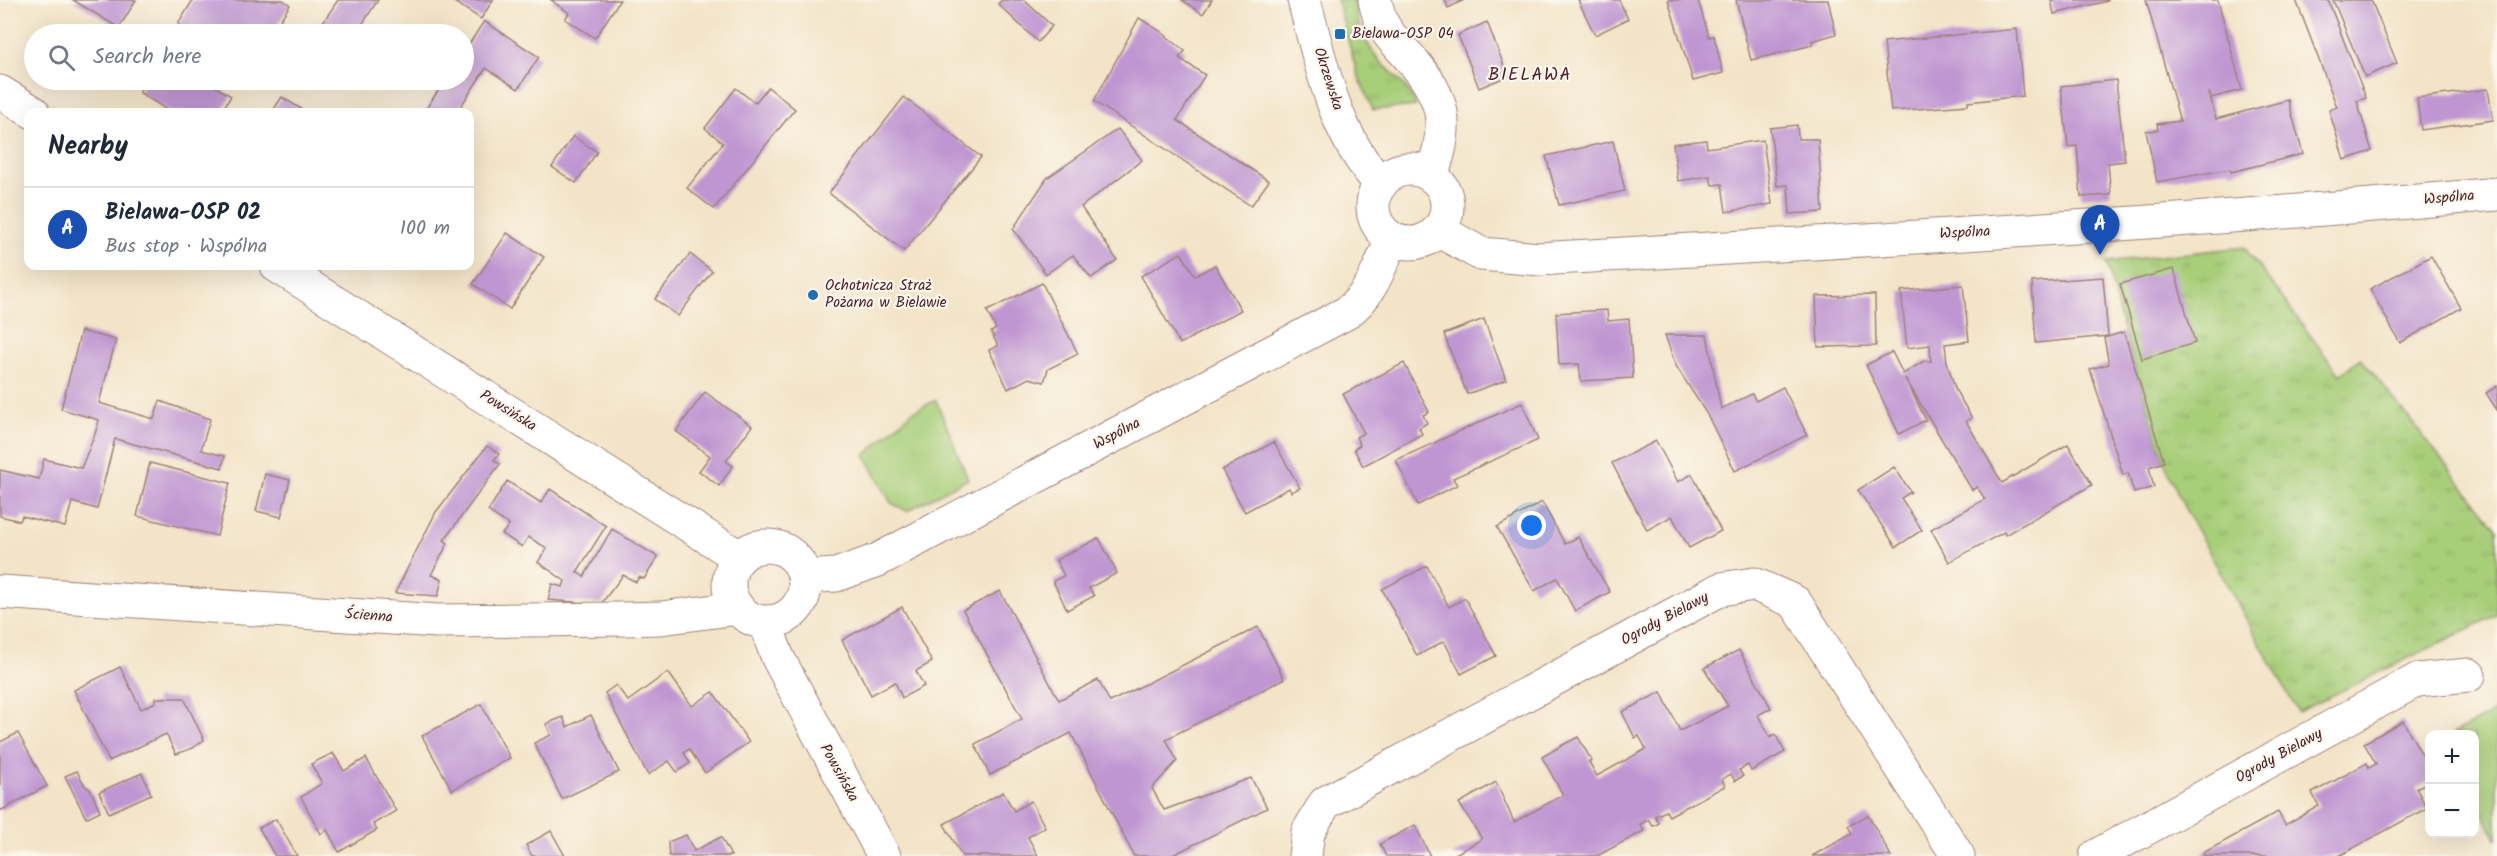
<!DOCTYPE html>
<html lang="en">
<head>
<meta charset="utf-8">
<style>
	:root { --surface:#fff; --page:#f2f2f3; --text:#1f2937; --muted:#747a83; --line:#e0e1e3; --accent:#1f6fb2 }
	body { margin:0; font-family:Kalam,sans-serif; background:var(--page); color:var(--text) }
	.controls { position:absolute; right:18px; bottom:18px; display:grid; overflow:hidden; border-radius:12px; box-shadow:0 6px 24px #0002 }
	.controls button { width:54px; height:54px; display:grid; place-items:center; padding:0; border:0; border-bottom:2px solid var(--line); background:var(--surface); color:var(--text); font:30px sans-serif }
	.you { position:absolute; left:1532px; top:526px; width:21px; height:21px; margin:-15px; border:4px solid #fff; border-radius:50%; background:#1a73e8; box-shadow:0 0 0 9px #1a73e833 }
	.badge { display:grid; place-items:center; width:39px; height:39px; border-radius:50%; background:var(--accent); color:#fff; font-size:20px; font-weight:700 }
	.pin { position:absolute; translate:-50% -50px; filter:drop-shadow(0 2px 3px #0008) }
	.pin::after { content:''; position:absolute; top:32px; width:21px; height:18px; background:inherit; clip-path:polygon(0 0,100% 0,50% 100%) }
	.list { margin:0; padding:0; list-style:none }
	h2 { display:flex; justify-content:space-between; align-items:center; height:78px; margin:0; padding:0 24px; font-size:26px }
	h2 small { font-size:20px; font-weight:400; color:var(--muted) }
	.list li { display:grid; grid-template-columns:39px 1fr auto; gap:18px; align-items:center; box-sizing:border-box; height:84px; padding:0 24px; border-top:2px solid var(--line) }
	.list b { display:block; font-size:22px; white-space:nowrap }
	.list p { margin:0; font-size:20px; white-space:nowrap; color:var(--muted) }
	.list em { font-size:20px; font-style:normal; color:var(--muted) }
	.icon { flex:none; width:33px; height:33px; fill:none; stroke:currentColor; stroke-width:2; stroke-linecap:round; stroke-linejoin:round }
	.map { position:relative; flex:none; width:2497px; height:856px; overflow:hidden }
	.search { position:absolute; background:var(--surface); box-shadow:0 6px 24px #0002; left:24px; top:24px; width:450px; height:66px; display:flex; align-items:center; gap:15px; box-sizing:border-box; padding:0 21px; border-radius:33px; color:var(--muted); font-size:22px }
	.panel { position:absolute; background:var(--surface); box-shadow:0 6px 24px #0002; left:24px; top:108px; width:450px; height:162px; border-radius:12px }
	.map>svg:first-child { display:block }
	.grass { fill:url(#grass-tufts); stroke:#787652; stroke-width:1.5 }
	.park { fill:#a7ce79; stroke:#787652; stroke-width:1.5 }
	.building { fill:#bf96d2 }
	.lines { fill:none; stroke-linecap:round; stroke-linejoin:round }
	.minor-casing { stroke:#9e827a; stroke-width:35 }
	.minor { stroke:#fff; stroke-width:33 }
	.poi-dot { fill:#1f6fb2; stroke:#fbf7ec; stroke-width:2 }
	.labels { text-anchor:middle; dominant-baseline:central; stroke-width:4.5; stroke-linejoin:round; paint-order:stroke }
	.poi-label { font-size:15px; fill:#4a1f2b; stroke:#fbf7ec; text-anchor:start }
	.street-label { font-size:15px; fill:#4a1f2b; stroke:#fbf7ec }
	.quarter-label { font-size:18px; letter-spacing:1.5px; fill:#4a1f2b; stroke:#fbf7ec }
</style>
</head>
<body>
<div class="map">
<svg width="2497" height="856" viewBox="0 0 2497 856">
	<defs>
		<pattern id="grass-tufts" width="24" height="20" patternUnits="userSpaceOnUse" patternTransform="scale(1.5)"><rect width="24" height="20" fill="#a7ce79"/><path d="M3 7l-1-3M5 7V3M7 7l1-3M15 17l-1-3M17 17v-4M19 17l1-3" fill="none" stroke="#91b069"/></pattern>
	</defs>
	<rect width="100%" height="100%" fill="#fbf7ec"/>
	<filter id="ink" filterUnits="userSpaceOnUse"><feTurbulence type="fractalNoise" baseFrequency=".0167" numOctaves="2"/><feDisplacementMap in="SourceGraphic" scale="12" xChannelSelector="R" yChannelSelector="G"/><feConvolveMatrix kernelMatrix="1 2 1 2 8 2 1 2 1" color-interpolation-filters="sRGB"/></filter>
	<filter id="wash" filterUnits="userSpaceOnUse"><feTurbulence type="fractalNoise" baseFrequency=".008" numOctaves="4" result="noise"/><feDisplacementMap in="SourceGraphic" scale="24" xChannelSelector="R" yChannelSelector="G"/><feGaussianBlur stdDeviation="1.35" result="paint"/><feColorMatrix in="noise" values="0 0 0 0 0 0 0 0 0 0 0 0 0 0 0 0 0 1.4 0 .05"/><feComposite in="paint" operator="in"/></filter>
	<g filter="url(#wash)">
		<rect width="100%" height="100%" fill="#f3e4c8"/>
		<!-- grass -->
		<g class="grass">
			<path d="M1337,0H1354C1356,23 1366,46 1382,63C1396,77 1409,87 1416,106L1373,110L1357,73Z"/>
			<polygon points="2244,247 2340,375 2361,358 2497,529 2497,615 2298,712 2183,505 2164,462 2124,332 2106,262"/>
		</g>
		<!-- park -->
		<g class="park">
			<polygon points="936,400 968,479 907,511 891,503 865,455 912,412"/>
			<polygon points="2497,711 2497,840 2475,798 2474,734 2452,734"/>
		</g>
		<g id="blocks">
			<!-- building -->
			<g class="building">
				<polygon points="73,0 136,0 119,28"/>
				<polygon points="193,0 283,0 290,5 271,34 183,34 181,27 178,24"/>
				<polygon points="338,0 378,0 356,34 315,34"/>
				<polygon points="451,0 493,0 481,19"/>
				<polygon points="551,0 620,0 595,38 565,19 569,13"/>
				<polygon points="1002,0 1024,0 1052,26 1038,42 998,4"/>
				<polygon points="1182,0 1212,0 1203,14"/>
				<polygon points="1445,0 1464,0 1448,8"/>
				<polygon points="1578,0 1619,0 1628,19 1595,35"/>
				<polygon points="1668,0 1698,0 1709,37 1714,36 1723,73 1693,81"/>
				<polygon points="1736,0 1828,0 1836,34 1812,41 1813,45 1751,60"/>
				<polygon points="2051,0 2108,0 2108,1 2054,14"/>
				<polygon points="2146,0 2218,0 2242,90 2211,98 2209,92 2216,119 2288,100 2303,154 2231,172 2230,169 2157,182 2146,131 2158,130 2157,124 2180,121"/>
				<polygon points="2296,0 2328,0 2366,98 2357,101 2372,151 2344,160 2329,110 2337,107"/>
				<polygon points="2333,0 2371,0 2397,63 2365,77"/>
				<polygon points="1139,18 1160,31 1185,51 1179,58 1205,75 1177,120 1269,181 1251,206 1094,101"/>
				<polygon points="484,21 539,57 518,89 486,68 457,112 424,112 445,80 464,80 464,52"/>
				<polygon points="1487,22 1508,76 1479,88 1458,35"/>
				<polygon points="2017,29 2023,96 1968,102 1968,105 1891,111 1884,42"/>
				<polygon points="147,80 205,80 231,96 221,112 170,112 139,92"/>
				<polygon points="2116,80 2125,161 2108,163 2111,195 2081,197 2077,146 2068,147 2061,86"/>
				<polygon points="768,87 795,109 714,209 687,188 723,143 705,128 736,88 755,103"/>
				<polygon points="2488,89 2493,120 2421,130 2417,98"/>
				<polygon points="282,97 306,112 272,112"/>
				<polygon points="904,97 981,157 904,251 829,193"/>
				<polygon points="1797,125 1798,139 1818,139 1823,212 1790,214 1788,185 1777,186 1770,128"/>
				<polygon points="1118,129 1142,160 1081,207 1117,260 1091,278 1073,255 1046,274 1013,229 1047,178"/>
				<polygon points="573,136 597,152 576,183 552,167"/>
				<polygon points="1706,140 1707,148 1763,140 1772,204 1726,212 1722,184 1712,185 1710,176 1678,181 1673,144"/>
				<polygon points="1613,141 1625,191 1559,205 1546,156"/>
				<polygon points="507,233 544,257 510,309 473,284"/>
				<polygon points="1181,253 1195,276 1215,265 1241,310 1180,344 1141,276"/>
				<polygon points="690,254 712,271 678,316 655,299"/>
				<polygon points="2431,256 2461,308 2400,343 2370,289"/>
				<polygon points="2174,269 2195,343 2142,359 2120,284"/>
				<polygon points="2103,277 2108,336 2036,343 2032,282"/>
				<polygon points="1042,283 1078,354 1048,369 1044,382 1029,378 1008,389 989,350 998,346 991,332 996,329 987,311"/>
				<polygon points="1963,285 1969,341 1945,344 1947,362 1956,391 1972,418 1966,421 2002,483 2068,444 2092,485 2005,535 2004,532 1949,562 1931,529 1985,499 1977,487 1972,490 1905,378 1926,420 1899,434 1866,365 1892,352 1903,374 1924,361 1931,361 1930,345 1907,348 1901,291"/>
				<polygon points="1875,295 1876,346 1818,347 1816,296"/>
				<polygon points="1607,310 1608,321 1629,319 1633,378 1581,381 1579,364 1559,365 1556,313"/>
				<polygon points="1484,319 1506,380 1467,394 1444,334"/>
				<polygon points="81,331 116,340 99,403 154,419 160,401 210,419 201,450 225,456 222,468 115,439 97,509 72,502 65,527 22,516 20,521 0,516 0,470 39,479 44,459 81,468 95,434 99,420 61,409"/>
				<polygon points="2124,332 2164,462 2149,467 2154,487 2134,493 2128,473 2123,475 2090,369 2109,364 2104,338"/>
				<polygon points="1665,335 1707,335 1721,409 1752,394 1756,401 1783,387 1807,435 1735,471 1708,416 1676,366"/>
				<polygon points="1404,363 1429,412 1423,415 1427,423 1419,428 1422,434 1363,466 1354,449 1360,445 1356,437 1364,433 1343,394"/>
				<polygon points="2497,386 2497,410 2486,393"/>
				<polygon points="705,392 752,426 726,461 733,466 719,486 699,471 710,456 676,431"/>
				<polygon points="1522,403 1538,440 1453,478 1457,485 1418,505 1396,460"/>
				<polygon points="1656,441 1678,482 1692,474 1721,531 1689,548 1672,516 1647,530 1612,463"/>
				<polygon points="1274,442 1300,488 1291,492 1289,488 1245,512 1222,470"/>
				<polygon points="487,446 499,454 494,460 500,464 444,540 448,543 431,575 442,579 438,596 395,593 436,512"/>
				<polygon points="150,463 230,483 217,536 137,516"/>
				<polygon points="1894,467 1911,492 1901,498 1922,530 1896,547 1858,490"/>
				<polygon points="265,474 290,480 281,517 256,511"/>
				<polygon points="507,481 541,503 550,489 606,526 577,572 584,577 612,529 658,557 644,579 639,577 636,582 623,575 601,604 548,600 552,584 563,587 565,581 538,562 547,548 528,537 522,547 502,534 509,525 488,511"/>
				<polygon points="1542,502 1565,544 1578,537 1610,592 1575,611 1557,578 1534,591 1497,527"/>
				<polygon points="1099,538 1117,573 1089,588 1094,596 1067,610 1053,581 1064,576 1056,560"/>
				<polygon points="1427,566 1449,607 1465,598 1496,656 1461,674 1444,641 1417,656 1382,589"/>
				<polygon points="1000,591 1059,700 1098,680 1110,702 1258,627 1284,679 1166,739 1177,761 1152,788 1164,810 1251,778 1267,808 1171,856 1134,856 1071,733 990,775 975,744 1022,719 963,610"/>
				<polygon points="902,607 932,662 916,671 924,686 902,698 895,682 871,695 842,640"/>
				<polygon points="1739,650 1771,708 1758,715 1770,737 1775,734 1785,752 1751,771 1748,765 1739,770 1743,776 1735,781 1731,774 1722,779 1725,786 1669,816 1666,811 1655,816 1659,823 1656,825 1653,826 1649,820 1640,824 1644,831 1597,856 1452,856 1482,839 1459,803 1496,782 1514,822 1563,795 1542,757 1559,747 1578,737 1592,761 1589,762 1597,776 1646,749 1639,736 1635,738 1622,712 1661,692 1680,731 1728,706 1704,668"/>
				<polygon points="120,667 141,709 156,702 156,698 184,698 204,740 193,748 176,754 166,734 109,761 74,690"/>
				<polygon points="668,672 692,706 713,692 749,742 705,773 689,749 684,753 690,763 677,772 669,761 648,775 605,693 616,685 628,701"/>
				<polygon points="481,704 510,758 452,790 422,736"/>
				<polygon points="591,715 619,772 562,799 534,743 551,735 546,724 563,717 567,727"/>
				<polygon points="2403,721 2430,769 2430,781 2416,788 2427,808 2339,856 2204,856 2203,853 2278,812 2285,825 2319,806 2312,793 2367,763 2369,768 2376,764 2364,743"/>
				<polygon points="18,733 47,786 0,811 0,742"/>
				<polygon points="333,753 344,771 366,758 396,811 373,824 377,830 339,852 327,830 321,834 301,797 322,783 311,764"/>
				<polygon points="77,771 85,786 90,789 100,811 86,818 65,776"/>
				<polygon points="142,773 151,794 109,813 99,792"/>
				<polygon points="1003,792 1014,811 1031,801 1045,827 1028,837 1038,856 962,856 944,824"/>
				<polygon points="1868,815 1891,856 1812,856 1852,834 1848,826"/>
				<polygon points="276,819 297,856 275,856 259,828"/>
				<polygon points="1415,825 1430,856 1386,856 1380,844"/>
				<polygon points="551,831 565,856 532,856 526,845"/>
				<polygon points="686,835 694,851 721,837 731,856 669,856 668,842"/>
			</g>
		</g>
	</g>
	<g filter="url(#ink)">
		<use href="#blocks" fill-opacity="0" stroke="#9e827a" stroke-width="1.5"/>
		<g class="lines">
			<defs>
				<g id="minor">
					<path d="M1304,0C1321,63 1334,135 1381,184"/>
					<path d="M1375,0C1381,31 1391,36 1410,58C1446,98 1450,126 1431,176"/>
					<polyline points="0,92 33,112"/>
					<circle cx="1410" cy="206" r="37"/>
					<path d="M1438,230L1481,254L1540,259C1859,240 2179,224 2497,194"/>
					<polyline points="277,266 739,557"/>
					<circle cx="767" cy="584" r="38"/>
					<path d="M804,577L836,575L878,560L1346,313C1371,296 1380,266 1392,239"/>
					<polyline points="0,592 438,621 625,619 661,618 738,608"/>
					<polyline points="770,622 770,637 778,658 884,856"/>
					<polyline points="1305,856 1308,832 1325,803 1721,589 1754,584 1795,602 1958,856"/>
					<polyline points="2096,856 2417,680 2469,675"/>
				</g>
			</defs>
			<!-- minor casing -->
			<use href="#minor" class="minor-casing"/>
			<!-- minor -->
			<use href="#minor" class="minor"/>
		</g>
	</g>
	<!-- markers -->
	<g class="poi-dot">
		<rect x="1334" y="28" width="12" height="12" rx="3"/>
		<circle cx="813" cy="295" r="6"/>
	</g>
	<g class="labels">
		<!-- poi labels -->
		<g class="poi-label">
			<text x="1352" y="34">Bielawa-OSP 04</text>
			<text x="825" y="286">Ochotnicza Straż<tspan x="825" dy="17">Pożarna w Bielawie</tspan></text>
		</g>
		<!-- street labels -->
		<g class="street-label">
			<text transform="translate(1328 79) rotate(72)">Okrzewska</text>
			<text transform="translate(2449 198) rotate(-5)">Wspólna</text>
			<text transform="translate(1965 233) rotate(-3)">Wspólna</text>
			<text transform="translate(508 411) rotate(32)">Powsińska</text>
			<text transform="translate(1117 434) rotate(-28)">Wspólna</text>
			<text transform="translate(369 616) rotate(4)">Ścienna</text>
			<text transform="translate(1665 619) rotate(-28)">Ogrody Bielawy</text>
			<text transform="translate(2279 756) rotate(-29)">Ogrody Bielawy</text>
			<text transform="translate(839 773) rotate(61)">Powsińska</text>
		</g>
		<!-- quarter labels -->
		<g class="quarter-label">
			<text x="1530" y="75">BIELAWA</text>
		</g>
	</g>
</svg>
<div class="controls">
<button>+</button>
<button>−</button>
</div>
<div class="you"></div>
<div class="pin badge" style="left:2100px;top:255px;background:#1a4fb4">A</div>
<div class="search"><svg class="icon" aria-label="search" viewBox="0 0 24 24"><circle cx="10" cy="10" r="6"/><path d="M15 15l6 6"/></svg>Search here</div>
<section class="panel">
<h2>Nearby<small></small></h2>
<ul class="list">
<li><span class="badge" style="background:#1a4fb4">A</span><div><b>Bielawa-OSP 02</b><p>Bus stop · Wspólna</p></div><em>100 m</em></li>
</ul>
</section>
</div>
</body>
</html>
